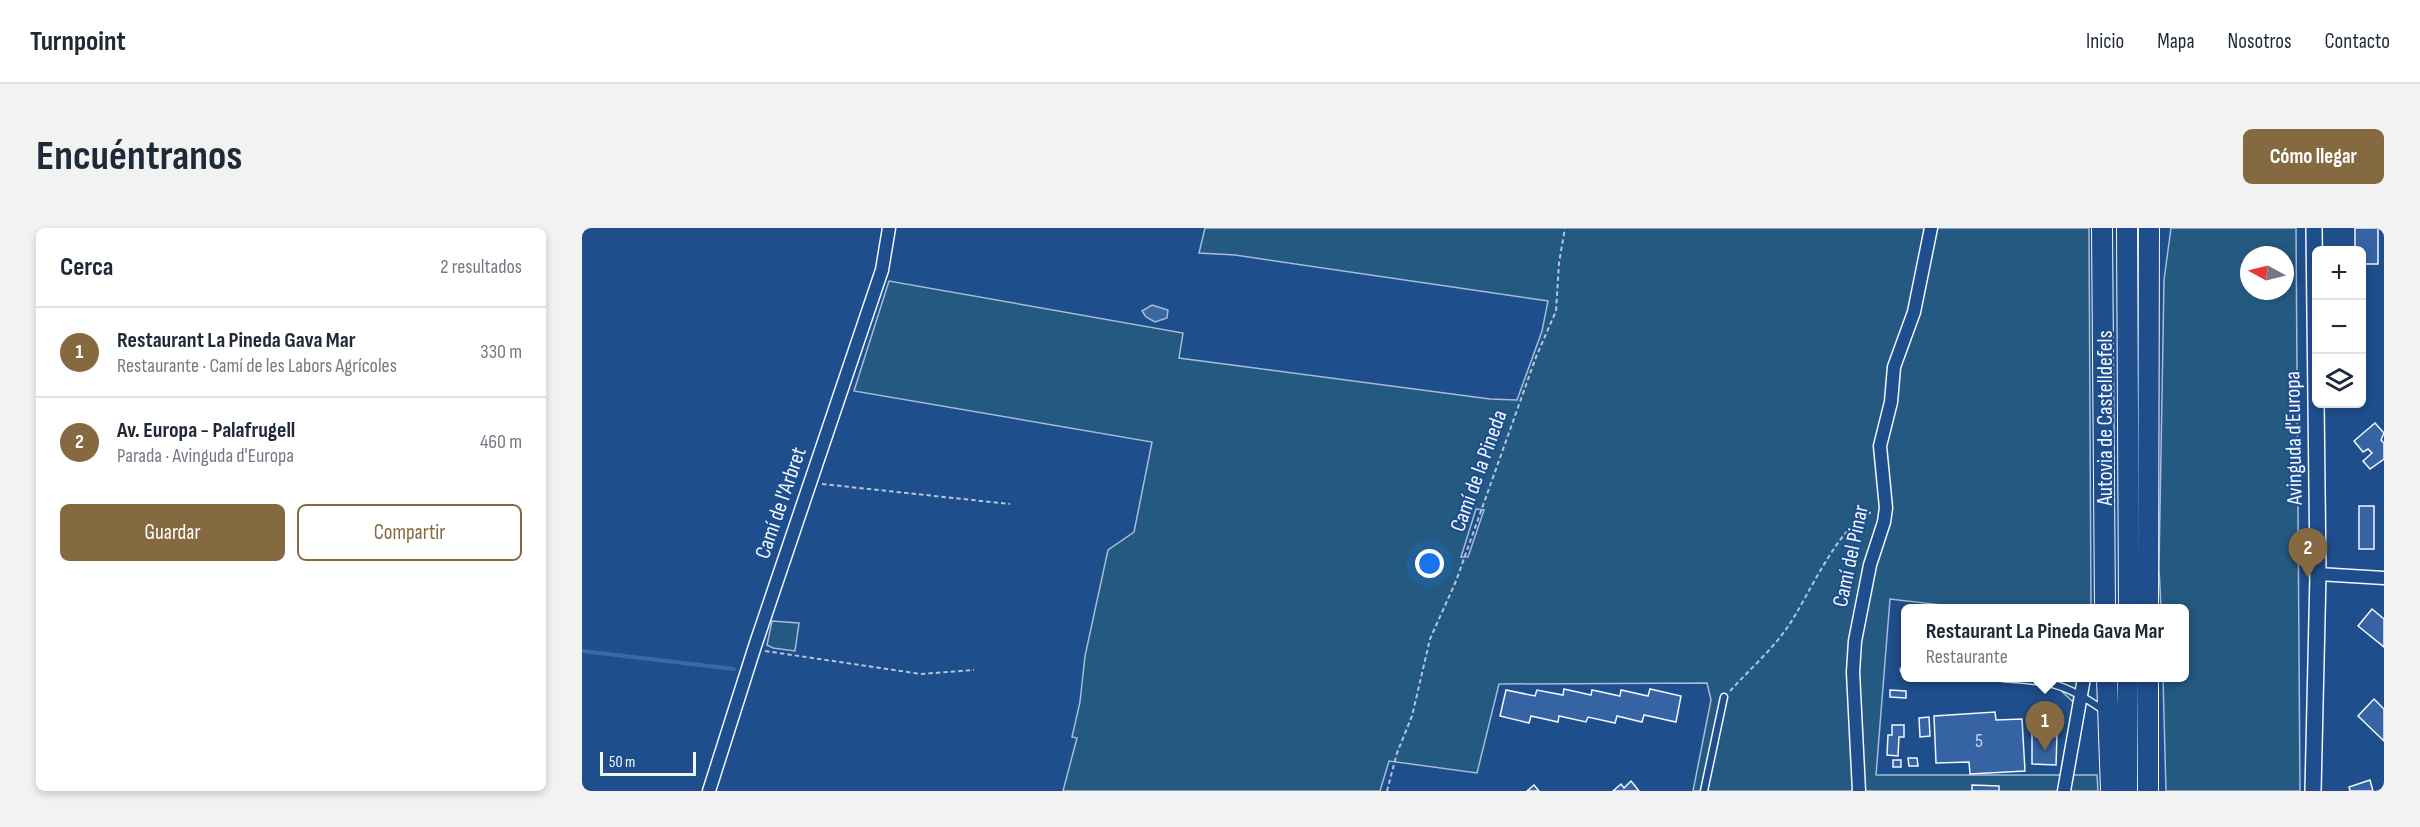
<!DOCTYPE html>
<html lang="es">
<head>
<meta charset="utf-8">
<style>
	:root { --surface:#fff; --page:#f2f2f3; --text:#1f2937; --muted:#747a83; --line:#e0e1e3; --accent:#846941 }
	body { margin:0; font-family:"Sofia Sans Condensed",sans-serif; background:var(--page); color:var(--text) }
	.controls { position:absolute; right:18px; top:18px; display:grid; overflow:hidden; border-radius:9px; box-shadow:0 3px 9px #0003 }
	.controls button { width:54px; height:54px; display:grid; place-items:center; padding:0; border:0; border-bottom:2px solid var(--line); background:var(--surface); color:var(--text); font:30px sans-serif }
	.compass { position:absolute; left:1658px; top:18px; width:54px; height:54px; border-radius:50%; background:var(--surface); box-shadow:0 3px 9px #0003; rotate:277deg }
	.scale { position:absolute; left:18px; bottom:15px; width:96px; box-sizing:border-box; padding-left:6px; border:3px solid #f2f6ff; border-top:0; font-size:16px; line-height:21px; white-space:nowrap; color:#f2f6ff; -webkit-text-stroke:4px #1f4e8c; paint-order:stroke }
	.you { position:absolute; left:848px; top:336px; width:21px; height:21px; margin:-15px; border:4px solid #fff; border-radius:50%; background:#1a73e8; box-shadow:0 0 0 9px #1a73e833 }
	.badge { display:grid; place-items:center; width:39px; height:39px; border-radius:50%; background:var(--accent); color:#fff; font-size:20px; font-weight:700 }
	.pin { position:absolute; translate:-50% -50px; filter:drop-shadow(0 2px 3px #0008) }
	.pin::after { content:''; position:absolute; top:32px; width:21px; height:18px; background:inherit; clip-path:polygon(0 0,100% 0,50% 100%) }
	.popup { position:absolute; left:1319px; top:376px; width:288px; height:78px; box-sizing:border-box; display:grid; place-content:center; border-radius:9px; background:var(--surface); filter:drop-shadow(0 2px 4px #0005); font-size:20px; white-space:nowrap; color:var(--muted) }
	.popup b { font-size:22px; color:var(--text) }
	.popup::after { content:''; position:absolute; left:50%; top:100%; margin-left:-12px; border:12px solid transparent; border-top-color:var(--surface) }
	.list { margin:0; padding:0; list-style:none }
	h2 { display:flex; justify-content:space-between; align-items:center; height:78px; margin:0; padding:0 24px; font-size:26px }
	h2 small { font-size:20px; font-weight:400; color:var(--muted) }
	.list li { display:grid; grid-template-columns:39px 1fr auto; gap:18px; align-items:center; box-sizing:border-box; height:90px; padding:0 24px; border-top:2px solid var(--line) }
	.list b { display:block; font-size:22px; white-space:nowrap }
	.list p { margin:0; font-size:20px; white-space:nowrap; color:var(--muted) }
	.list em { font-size:20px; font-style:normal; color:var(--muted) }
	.actions { display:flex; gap:12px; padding:18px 24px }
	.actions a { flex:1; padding:14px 0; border:2px solid var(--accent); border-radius:9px; text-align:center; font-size:21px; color:var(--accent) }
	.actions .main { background:var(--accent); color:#fff }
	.icon { flex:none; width:33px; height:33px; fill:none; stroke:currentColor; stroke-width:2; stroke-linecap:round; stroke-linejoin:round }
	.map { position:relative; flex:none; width:1802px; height:563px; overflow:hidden; border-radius:9px }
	header { display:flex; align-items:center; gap:36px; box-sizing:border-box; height:84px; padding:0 30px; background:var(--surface); border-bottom:2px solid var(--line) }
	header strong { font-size:28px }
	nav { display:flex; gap:33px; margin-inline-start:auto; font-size:21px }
	.intro { display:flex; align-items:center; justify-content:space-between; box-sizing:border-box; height:144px; padding:0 36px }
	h1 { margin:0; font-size:42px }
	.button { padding:15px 27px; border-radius:9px; background:var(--accent); color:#fff; font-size:21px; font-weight:700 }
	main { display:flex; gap:36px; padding:0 36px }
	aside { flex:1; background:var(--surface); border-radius:9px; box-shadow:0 3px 9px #0003 }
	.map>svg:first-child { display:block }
	.green { fill:#245a82; stroke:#a8bbd7; stroke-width:1.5; fill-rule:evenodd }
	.water { fill:#3b69a3; stroke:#a8bbd7; stroke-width:1.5 }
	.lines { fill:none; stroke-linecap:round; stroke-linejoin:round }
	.stream { stroke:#3b69a3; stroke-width:4 }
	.building { fill:#3563a3; stroke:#f2f6ff; stroke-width:1.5 }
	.service-casing { stroke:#f2f6ff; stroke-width:9 }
	.minor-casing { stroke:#f2f6ff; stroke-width:15 }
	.tertiary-casing { stroke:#f2f6ff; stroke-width:18 }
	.trunk-casing { stroke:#f2f6ff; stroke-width:22 }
	.path { stroke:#b3c4dc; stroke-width:2; stroke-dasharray:4.5 3; stroke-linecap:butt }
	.service { stroke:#1f4e8c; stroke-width:6 }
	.minor { stroke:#1f4e8c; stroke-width:12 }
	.tertiary { stroke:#1f4e8c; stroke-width:15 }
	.trunk { stroke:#1f4e8c; stroke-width:20 }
	.labels { text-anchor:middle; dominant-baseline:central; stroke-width:4.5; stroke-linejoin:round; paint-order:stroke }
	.number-label { font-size:20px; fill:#c3d1e8 }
	.street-label { font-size:22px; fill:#f2f6ff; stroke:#1f4e8c }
</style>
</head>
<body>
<header>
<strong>Turnpoint</strong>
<nav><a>Inicio</a><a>Mapa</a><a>Nosotros</a><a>Contacto</a></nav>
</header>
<div class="intro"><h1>Encuéntranos</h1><a class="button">Cómo llegar</a></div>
<main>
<aside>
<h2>Cerca<small>2 resultados</small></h2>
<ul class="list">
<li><span class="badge">1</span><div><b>Restaurant La Pineda Gava Mar</b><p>Restaurante · Camí de les Labors Agrícoles</p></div><em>330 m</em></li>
<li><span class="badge">2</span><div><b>Av. Europa - Palafrugell</b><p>Parada · Avinguda d'Europa</p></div><em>460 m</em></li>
</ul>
<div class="actions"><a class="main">Guardar</a><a>Compartir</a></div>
</aside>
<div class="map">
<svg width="1802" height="563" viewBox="0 0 1802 563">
	<rect width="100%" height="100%" fill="#1f4e8c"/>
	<!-- green -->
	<g class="green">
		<path d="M623,0H1507L1509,380H1386L1308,371L1294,547H1515L1516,563H1111L1129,472L1125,455L917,456L895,545L807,533L798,563H481L495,510L490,509L498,474L503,428L526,322L552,304L570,214L272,163L307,53L601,105L597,130L908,171L935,172L960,103L966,73L653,27L617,25ZM894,281L902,282L886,329H879Z"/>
		<path d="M1589,0H1714L1718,563H1584L1581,450H1603V380H1579L1577,340L1582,52ZM1667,27H1703V63H1667Z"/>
		<polygon points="190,393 217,395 213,423 191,420 185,417"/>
		<polygon points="1466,450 1496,450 1491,474"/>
	</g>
	<!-- water -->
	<polygon class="water" points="570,77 586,82 585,90 573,94 564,89 560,83"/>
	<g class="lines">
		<!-- stream -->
		<polyline class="stream" points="0,423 152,441"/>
	</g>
	<!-- building -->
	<g class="building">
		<polygon points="1773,0 1796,0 1796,36 1780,36 1780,22 1773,22"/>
		<polygon points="1793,195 1802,205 1799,212 1802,215 1802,231 1788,241 1781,233 1790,225 1786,221 1781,224 1772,213"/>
		<rect x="1777" y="278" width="15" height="43"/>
		<polygon points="1790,381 1802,391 1802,419 1776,398"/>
		<polygon points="982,461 1009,467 1010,462 1038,468 1039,462 1066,468 1068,461 1099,468 1094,494 1062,487 1060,494 1035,488 1033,495 1006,489 1004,494 977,488 976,494 949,488 947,495 918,488 924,462 953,468 955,462 981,467"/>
		<polygon points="1308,462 1324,463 1324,470 1308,469"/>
		<polygon points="1792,471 1802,481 1802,513 1776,488"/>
		<polygon points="1413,484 1414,492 1440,491 1443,543 1388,546 1387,534 1354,535 1352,488"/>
		<polygon points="1347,489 1348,508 1338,509 1337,490"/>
		<polygon points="1310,497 1322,497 1322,509 1317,509 1316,528 1305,527 1306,507 1310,507"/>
		<polygon points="1450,506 1475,507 1474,537 1450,536"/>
		<polygon points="1326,530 1335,530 1336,538 1327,538"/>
		<rect x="1311" y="532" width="8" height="7"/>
		<polygon points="1788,552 1791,563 1768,563 1767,559"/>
		<polygon points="1049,553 1057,563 1031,563 1039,556 1042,560"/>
		<polygon points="952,557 957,563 945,563"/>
		<polygon points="1390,557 1417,558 1417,563 1390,563"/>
	</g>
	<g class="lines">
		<defs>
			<g id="service">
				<polyline points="1322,442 1324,442"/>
				<path d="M1421,450C1467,453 1483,455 1521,482"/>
				<polyline points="1122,563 1142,469"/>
			</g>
			<g id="minor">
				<polyline points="1736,346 1802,350"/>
				<polyline points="127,563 173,418 300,42 307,0"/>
				<polyline points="1277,563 1271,444 1273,413 1288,337 1302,294 1304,280 1298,218 1309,174 1312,139 1332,84 1349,0"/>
				<polyline points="1482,563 1502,450"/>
			</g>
			<polyline id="tertiary" points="1731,563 1736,346 1732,0"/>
			<g id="trunk">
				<polyline points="1520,0 1523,380"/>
				<polyline points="1545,0 1547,380"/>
				<polyline points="1566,380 1567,0"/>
				<polyline points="1525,450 1529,563"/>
				<polyline points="1545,563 1546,450"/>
				<polyline points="1566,563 1566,450"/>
			</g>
		</defs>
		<!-- service casing -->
		<use href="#service" class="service-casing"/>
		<!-- minor casing -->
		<use href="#minor" class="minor-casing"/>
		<!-- tertiary casing -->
		<use href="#tertiary" class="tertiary-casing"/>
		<!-- trunk casing -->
		<use href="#trunk" class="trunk-casing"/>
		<!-- path -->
		<g class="path">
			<polyline points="240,256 428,276"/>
			<polyline points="183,423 339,446 392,442"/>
			<path d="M1148,463C1167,442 1191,421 1207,397C1226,369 1258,294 1290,284"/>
			<polyline points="805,563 815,525 830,488 848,411 874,353 954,129 974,83 977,35 983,0"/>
		</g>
		<!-- service -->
		<use href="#service" class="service"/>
		<!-- minor -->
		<use href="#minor" class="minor"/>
		<!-- tertiary -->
		<use href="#tertiary" class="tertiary"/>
		<!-- trunk -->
		<use href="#trunk" class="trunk"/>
	</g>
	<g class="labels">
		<!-- number labels -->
		<g class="number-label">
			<text x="1397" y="513">5</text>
		</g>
		<!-- street labels -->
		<g class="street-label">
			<text transform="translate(1523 190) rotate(-90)">Autovia de Castelldefels</text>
			<text transform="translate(1712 210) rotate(-91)">Avinguda d'Europa</text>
			<text transform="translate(897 243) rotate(-70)">Camí de la Pineda</text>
			<text transform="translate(199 275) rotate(-71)">Camí de l'Arbret</text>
			<text transform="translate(1269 328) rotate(-78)">Camí del Pinar</text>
		</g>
	</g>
</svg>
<div class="controls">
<button>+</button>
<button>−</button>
<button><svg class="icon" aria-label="layers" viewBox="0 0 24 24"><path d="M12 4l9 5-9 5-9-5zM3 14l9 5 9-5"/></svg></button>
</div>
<svg class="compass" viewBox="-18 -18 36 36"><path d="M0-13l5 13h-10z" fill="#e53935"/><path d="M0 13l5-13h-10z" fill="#747a83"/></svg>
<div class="scale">50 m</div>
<div class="you"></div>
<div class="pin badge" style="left:1463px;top:523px">1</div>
<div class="popup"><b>Restaurant La Pineda Gava Mar</b>Restaurante</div>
<div class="pin badge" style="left:1726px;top:350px">2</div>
</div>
</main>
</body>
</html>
